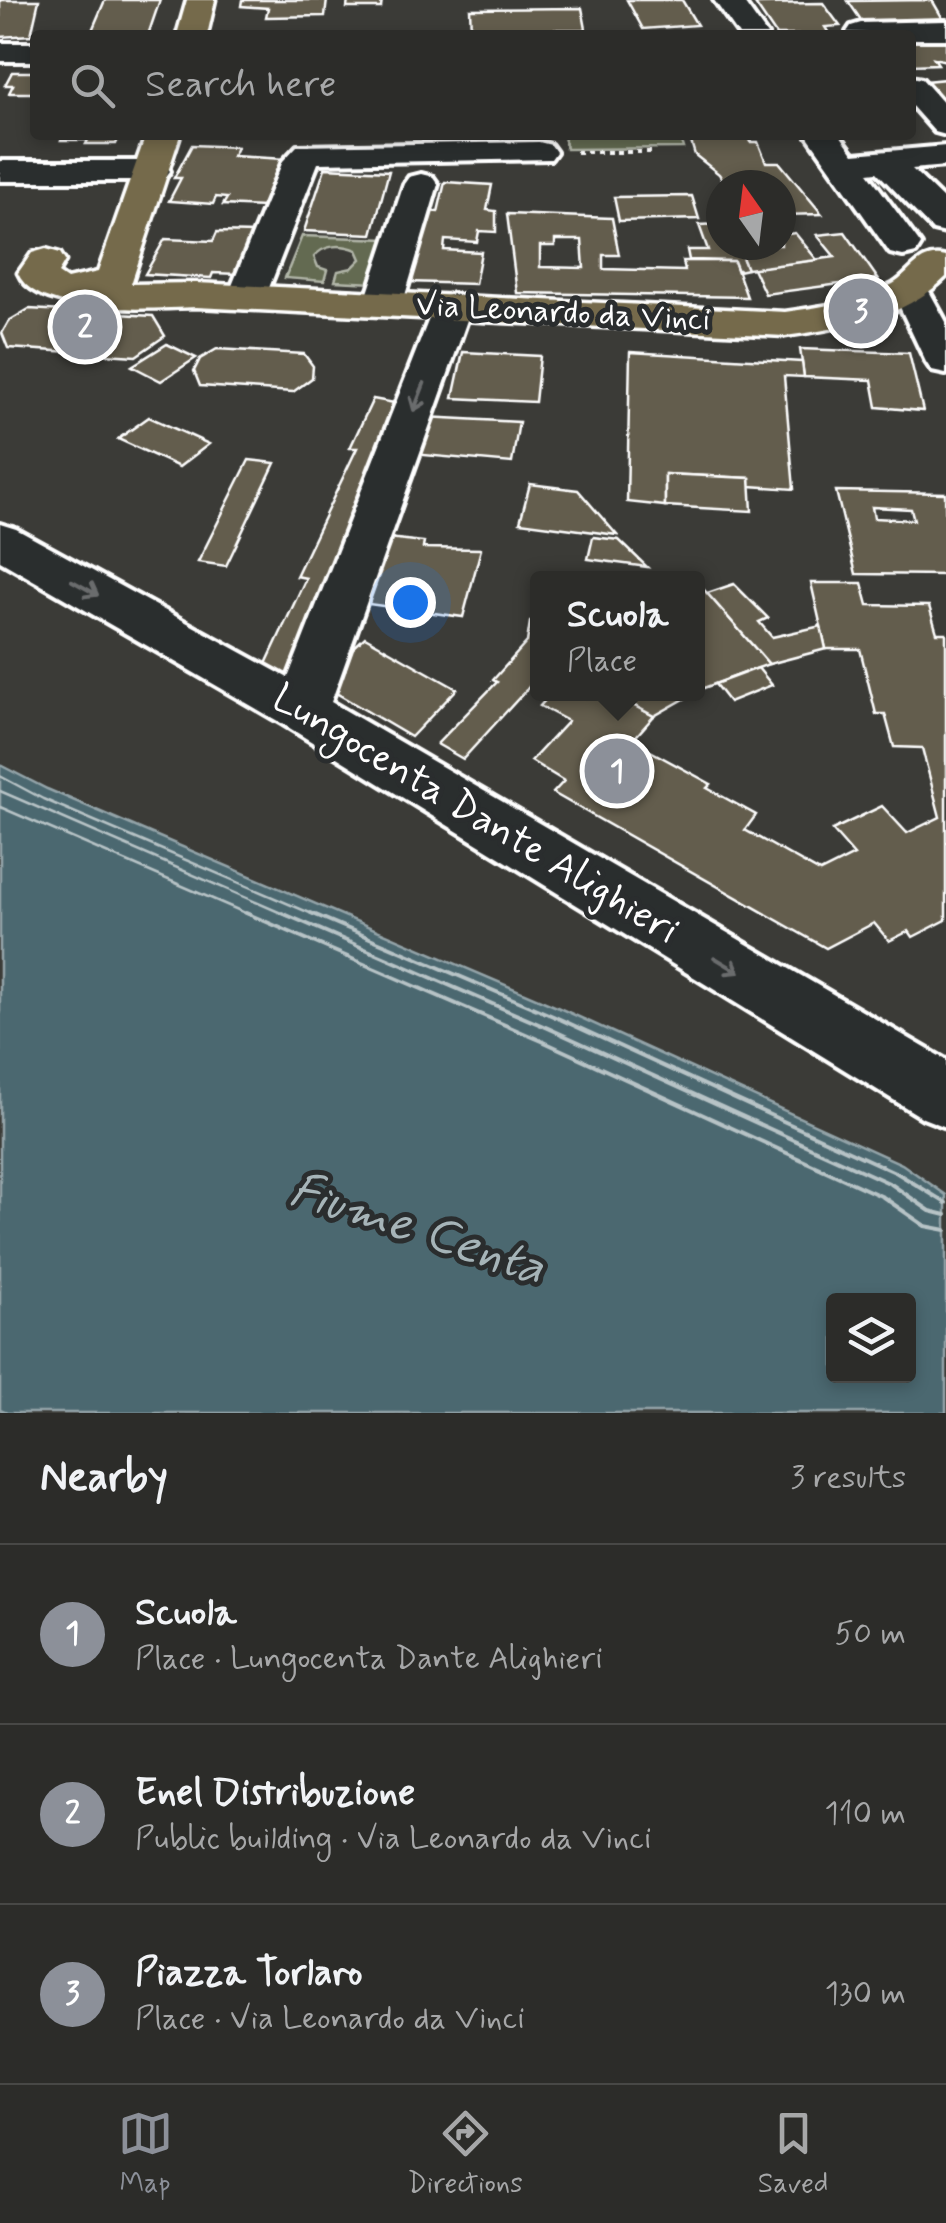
<!DOCTYPE html>
<html lang="en">
<head>
<meta charset="utf-8">
<style>
	:root { --surface:#2c2c29; --page:#383835; --text:#f1f3f6; --muted:#a6a7a8; --line:#484846; --accent:#8c9099 }
	body { margin:0; font-family:Mynerve,sans-serif; background:var(--page); color:var(--text) }
	.controls { position:absolute; right:30px; bottom:30px; display:grid; overflow:hidden; border-radius:10px; box-shadow:0 5px 15px #0003 }
	.controls button { width:90px; height:90px; display:grid; place-items:center; padding:0; border:0; border-bottom:2px solid var(--line); background:var(--surface); color:var(--text); font:50px sans-serif }
	.compass { position:absolute; left:706px; top:170px; width:90px; height:90px; border-radius:50%; background:var(--surface); box-shadow:0 5px 15px #0003; rotate:346deg }
	.you { position:absolute; left:410px; top:602px; width:35px; height:35px; margin:-25px; border:8px solid #fff; border-radius:50%; background:#1a73e8; box-shadow:0 0 0 15px #1a73e833 }
	.badge { display:grid; place-items:center; width:65px; height:65px; border-radius:50%; background:var(--accent); color:#fff; font-size:32px; font-weight:700 }
	.pin { position:absolute; translate:-50% -50%; border:5px solid #fff; box-shadow:0 2px 10px #0006 }
	.popup { position:absolute; left:530px; top:571px; width:175px; height:130px; box-sizing:border-box; display:grid; place-content:center; border-radius:10px; background:var(--surface); filter:drop-shadow(0 2px 8px #0005); font-size:32px; white-space:nowrap; color:var(--muted) }
	.popup b { font-size:38px; color:var(--text) }
	.popup::after { content:''; position:absolute; left:50%; top:100%; margin-left:-20px; border:20px solid transparent; border-top-color:var(--surface) }
	.list { margin:0; padding:0; list-style:none }
	h2 { display:flex; justify-content:space-between; align-items:center; height:130px; margin:0; padding:0 40px; font-size:42px }
	h2 small { font-size:32px; font-weight:400; color:var(--muted) }
	.list li { display:grid; grid-template-columns:65px 1fr auto; gap:30px; align-items:center; box-sizing:border-box; height:180px; padding:0 40px; border-top:2px solid var(--line) }
	.list b { display:block; font-size:38px; white-space:nowrap }
	.list p { margin:0; font-size:32px; white-space:nowrap; color:var(--muted) }
	.list em { font-size:32px; font-style:normal; color:var(--muted) }
	.icon { flex:none; width:55px; height:55px; fill:none; stroke:currentColor; stroke-width:2; stroke-linecap:round; stroke-linejoin:round }
	.map { position:relative; flex:none; width:946px; height:1413px; overflow:hidden }
	.search { position:absolute; background:var(--surface); box-shadow:0 5px 15px #0003; left:30px; right:30px; top:30px; height:110px; display:flex; align-items:center; gap:25px; box-sizing:border-box; padding:0 35px; border-radius:10px; color:var(--muted); font-size:38px }
	.sheet { height:670px; background:var(--surface) }
	nav { display:flex; justify-content:space-around; align-items:center; box-sizing:border-box; height:140px; border-top:2px solid var(--line); background:var(--surface); font-size:28px; color:var(--muted) }
	nav a { display:grid; justify-items:center; gap:5px }
	nav .on { color:var(--accent) }
	.map>svg:first-child { display:block }
	.green { fill:#636b51; stroke:#b1b5a8; stroke-width:2.5 }
	.water { fill:#4c6870; stroke:#94a4a9; stroke-width:2.5; fill-rule:evenodd }
	.lines { fill:none; stroke-linecap:round; stroke-linejoin:round }
	.shore-far1 { stroke:#b7c3c6; stroke-width:2.5 }
	.shore { stroke:#b7c3c6; stroke-width:4 }
	.building { fill:#645d4d; stroke:#fff; stroke-width:2.5; fill-rule:evenodd }
	.minor-casing { stroke:#fff; stroke-width:8 }
	.major-casing { stroke:#fff; stroke-width:7 }
	.path { stroke:#fff; stroke-width:4; stroke-dasharray:5 5; stroke-linecap:butt }
	.minor { fill:#2a2d2e; fill-rule:evenodd }
	.major { fill:#746b4b; fill-rule:evenodd }
	.oneway { stroke:#6a6c6d }
	.labels { text-anchor:middle; dominant-baseline:central; stroke-width:10; stroke-linejoin:round; paint-order:stroke }
	.far-street-label { font-size:32px; fill:#fff; stroke:#2a2d2e }
	.street-label { font-size:40px; fill:#fff; stroke:#2a2d2e }
	.near-water-label { font-size:50px; font-style:italic; fill:#a6b4b8; stroke:#2a2d2e }
</style>
</head>
<body>
<div class="map">
<svg width="946" height="1413" viewBox="0 0 946 1413">
	<rect width="100%" height="100%" fill="#3b3b37"/>
	<filter id="ink" filterUnits="userSpaceOnUse"><feTurbulence type="fractalNoise" baseFrequency=".01" numOctaves="2"/><feDisplacementMap in="SourceGraphic" scale="20" xChannelSelector="R" yChannelSelector="G"/><feConvolveMatrix kernelMatrix="1 2 1 2 8 2 1 2 1" color-interpolation-filters="sRGB"/></filter>
	<g filter="url(#ink)">
		<!-- green -->
		<g class="green">
			<polygon points="564,135 679,135 683,148 566,149"/>
			<path d="M302,236L387,239L374,283L335,281L338,271L352,268L361,259L357,250C342,244 324,244 314,257L318,267L327,270L324,281L285,278Z"/>
		</g>
		<!-- water -->
		<path class="water" d="M0,765L47,789L557,1007L902,1164L946,1195V1413H7L0,1410ZM834,1300H908V1376H834Z"/>
		<g class="lines">
			<!-- shore-far1 -->
			<g class="shore-far1">
				<polyline points="0,776 43,799 317,916"/>
				<polyline points="0,791 288,916"/>
				<polyline points="0,807 252,916"/>
			</g>
			<!-- shore -->
			<g class="shore">
				<polyline points="246,913 542,1041 883,1197 925,1226 946,1230"/>
				<polyline points="282,913 548,1028 891,1184 930,1211 946,1215"/>
				<polyline points="311,913 553,1016 897,1173 946,1203"/>
			</g>
		</g>
		<!-- building -->
		<g class="building">
			<polygon points="0,0 39,0 31,35 0,37"/>
			<polygon points="105,0 160,0 148,35 90,35"/>
			<polygon points="242,0 327,0 325,16 266,17 268,8 241,6"/>
			<polygon points="348,0 382,0 381,8 347,8"/>
			<polygon points="627,0 682,0 697,25 643,29"/>
			<polygon points="932,0 946,24 865,26 848,1"/>
			<polygon points="823,3 840,26 825,27 830,35 776,35 755,4"/>
			<polygon points="582,8 586,29 471,30 470,9"/>
			<polygon points="946,35 946,61 934,58 938,64 911,65 911,37"/>
			<polygon points="12,72 35,72 35,93 9,93 13,85 5,85"/>
			<polygon points="946,79 946,112 915,82"/>
			<polygon points="63,135 120,135 116,144 86,144 88,140 61,140"/>
			<polygon points="689,135 747,135 750,142 758,142 766,162 779,162 822,214 781,215 781,185 726,185 719,174 695,155"/>
			<polygon points="192,145 237,147 233,156 284,159 263,207 223,205 227,198 216,197 213,204 169,201 181,178 174,178"/>
			<polygon points="325,168 389,171 372,234 304,231"/>
			<polygon points="445,182 492,185 487,210 496,211 496,232 479,231 477,242 445,240 444,250 481,252 475,284 408,282 426,211 438,212"/>
			<polygon points="692,196 699,219 619,221 614,197"/>
			<path d="M507,214L612,218L619,255H603V269L685,271L683,261H734L747,297L517,293ZM555,240H582L584,268L540,267V246H555Z"/>
			<polygon points="721,224 721,245 737,245 747,269 738,271 734,261 689,260 687,250 708,250 699,225"/>
			<polygon points="217,232 254,233 238,274 213,273 211,278 145,274 165,239 213,241"/>
			<polygon points="845,232 878,279 765,294 753,268 835,257 817,235"/>
			<polygon points="795,233 817,260 747,269 737,245 781,245 781,235"/>
			<polygon points="29,309 153,316 165,336 136,356 8,348 2,333 9,321"/>
			<polygon points="167,344 196,358 161,381 132,366"/>
			<polygon points="217,349 304,354 313,366 312,378 293,392 200,386 194,371 200,359"/>
			<polygon points="800,349 909,353 923,411 877,407 872,380 804,377"/>
			<polygon points="463,352 540,356 535,402 453,398"/>
			<polygon points="630,352 802,362 804,377 784,376 794,489 750,486 750,478 665,474 665,506 627,502"/>
			<polygon points="373,399 405,405 293,682 266,664 306,578 296,576 357,448 350,448"/>
			<polygon points="149,417 209,444 179,467 118,439"/>
			<polygon points="425,417 519,422 512,463 412,454"/>
			<polygon points="249,460 275,463 226,566 198,562"/>
			<polygon points="665,474 750,478 752,511 665,506"/>
			<polygon points="530,484 578,490 617,535 520,522"/>
			<path d="M836,491L945,493L946,575L856,574ZM872,507L911,509L914,520L874,518Z"/>
			<polygon points="379,537 424,542 423,548 481,549 463,617 354,602"/>
			<polygon points="593,537 619,540 647,567 588,559"/>
			<polygon points="697,582 707,593 769,664 701,689 697,685"/>
			<polygon points="811,583 862,583 868,605 929,606 937,633 946,633 946,920 913,937 909,931 889,941 874,923 826,948 553,793 564,781 531,761 568,721 540,706 551,694 611,694 654,716 632,741 711,784 707,788 756,815 745,830 820,872 854,855 832,830 882,806 907,833 940,817 922,748 894,747 885,714 876,714 860,649 826,649"/>
			<polygon points="734,584 768,618 759,622 772,637 821,626 826,649 769,664 707,593"/>
			<polygon points="537,615 537,678 463,759 437,744 497,682 493,680 527,642 530,622"/>
			<polygon points="365,637 457,689 411,737 326,687 345,670 336,664"/>
			<polygon points="758,668 772,685 729,702 715,684"/>
			<polygon points="633,694 693,694 654,716 622,699"/>
		</g>
		<g class="lines">
			<defs>
				<g id="minor">
					<polygon points="714,0 742,0 767,35 739,35"/>
					<polygon points="946,21 946,39 911,39 911,35 847,32 851,26 861,23"/>
					<rect x="0" y="43" width="35" height="18"/>
					<polygon points="911,77 922,79 946,106 946,135 935,132 911,105"/>
					<polygon points="807,135 840,135 854,154 946,146 946,166 912,169 946,202 946,233 933,230 877,172 868,173 921,245 916,253 903,256 890,253"/>
					<polygon points="539,142 551,145 556,152 551,159 318,163 265,298 259,306 246,309 233,306 227,298 283,161 297,146"/>
					<polygon points="0,161 153,161 165,164 170,171 165,178 153,181 0,181"/>
					<polygon points="421,174 433,177 438,184 403,302 398,310 384,313 370,310 365,302 404,184 409,177"/>
					<polygon points="911,279 924,282 946,322 946,374 932,371 926,362 892,290 898,282"/>
					<polygon points="453,294 467,298 472,306 331,702 946,1060 946,1127 923,1118 283,724 0,561 0,524 16,529 288,678 434,306 439,298"/>
				</g>
				<g id="major">
					<polygon points="187,0 215,0 207,35 177,35"/>
					<path d="M146,135H180L131,284L196,283L785,312C821,307 861,301 893,284C913,272 919,250 946,257V277C904,319 842,328 785,336L196,307C154,308 36,318 18,273L32,253L46,249L60,253L65,261L58,273L67,279L98,272Z"/>
				</g>
			</defs>
			<!-- minor casing -->
			<use href="#minor" class="minor-casing"/>
			<!-- major casing -->
			<use href="#major" class="major-casing"/>
			<!-- path -->
			<polyline class="path" points="576,152 652,152"/>
			<!-- minor -->
			<use href="#minor" class="minor"/>
			<!-- major -->
			<use href="#major" class="major"/>
		</g>
		<!-- one-way arrows -->
		<defs><path id="oneway-shaft" d="M-6 0H5M1.5-3L5.5 0L1.5 3" fill="none" stroke-width="1.6" stroke-linecap="round" stroke-linejoin="round" transform="scale(2.5)"/></defs>
		<g class="oneway">
			<use href="#oneway-shaft" transform="translate(419 397) rotate(111)"/>
			<use href="#oneway-shaft" transform="translate(85 588) rotate(29)"/>
			<use href="#oneway-shaft" transform="translate(727 965) rotate(31)"/>
		</g>
	</g>
	<g class="labels">
		<!-- far-street labels -->
		<g class="far-street-label">
			<text transform="translate(563 313) rotate(3)">Via Leonardo da Vinci</text>
		</g>
		<!-- street labels -->
		<g class="street-label">
			<text transform="translate(475 815) rotate(31)">Lungocenta Dante Alighieri</text>
		</g>
		<!-- near-water labels -->
		<g class="near-water-label">
			<text transform="translate(417 1230) rotate(18)">Fiume Centa</text>
		</g>
	</g>
</svg>
<div class="controls">
<button><svg class="icon" aria-label="layers" viewBox="0 0 24 24"><path d="M12 4l9 5-9 5-9-5zM3 14l9 5 9-5"/></svg></button>
</div>
<svg class="compass" viewBox="-18 -18 36 36"><path d="M0-13l5 13h-10z" fill="#e53935"/><path d="M0 13l5-13h-10z" fill="#a6a7a8"/></svg>
<div class="you"></div>
<div class="pin badge" style="left:617px;top:771px">1</div>
<div class="popup"><b>Scuola</b>Place</div>
<div class="pin badge" style="left:85px;top:327px">2</div>
<div class="pin badge" style="left:861px;top:311px">3</div>
<div class="search"><svg class="icon" aria-label="search" viewBox="0 0 24 24"><circle cx="10" cy="10" r="6"/><path d="M15 15l6 6"/></svg>Search here</div>
</div>
<section class="sheet">
<h2>Nearby<small>3 results</small></h2>
<ul class="list">
<li><span class="badge">1</span><div><b>Scuola</b><p>Place · Lungocenta Dante Alighieri</p></div><em>50 m</em></li>
<li><span class="badge">2</span><div><b>Enel Distribuzione</b><p>Public building · Via Leonardo da Vinci</p></div><em>110 m</em></li>
<li><span class="badge">3</span><div><b>Piazza Torlaro</b><p>Place · Via Leonardo da Vinci</p></div><em>130 m</em></li>
</ul>
</section>
<nav>
<a class="on"><svg class="icon" aria-label="map" viewBox="0 0 24 24"><path d="M3 6l6-2 6 2 6-2v14l-6 2-6-2-6 2zM9 4v14M15 6v14"/></svg>Map</a>
<a><svg class="icon" aria-label="directions" viewBox="0 0 24 24"><path d="M12 3l9 9-9 9-9-9zM9 14v-3h6M13 9l2 2-2 2"/></svg>Directions</a>
<a><svg class="icon" aria-label="saved" viewBox="0 0 24 24"><path d="M7 4h10v16l-5-4-5 4z"/></svg>Saved</a>
</nav>
</body>
</html>
